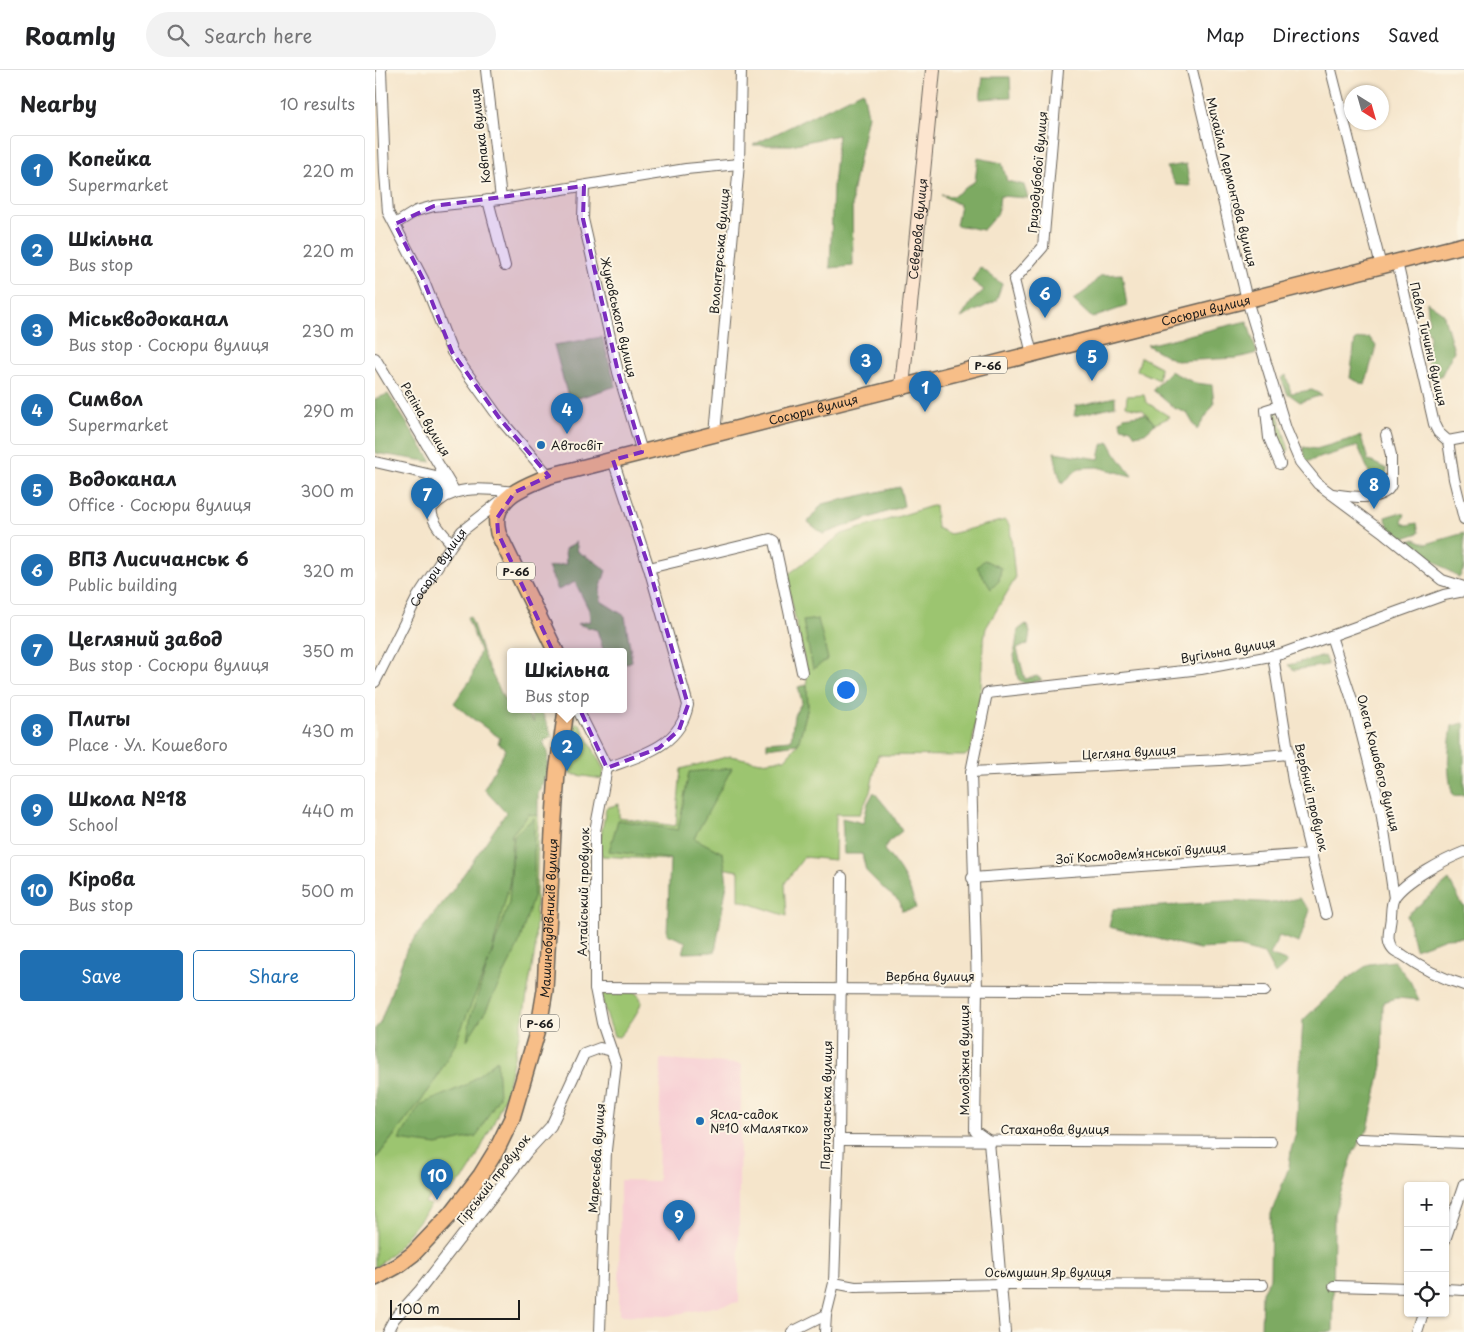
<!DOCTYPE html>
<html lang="en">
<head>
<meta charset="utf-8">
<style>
	:root { --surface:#fff; --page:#f2f2f2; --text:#202124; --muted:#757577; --line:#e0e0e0; --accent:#1f6fb2 }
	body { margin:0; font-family:"Playpen Sans",sans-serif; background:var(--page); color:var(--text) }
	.controls { position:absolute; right:15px; bottom:15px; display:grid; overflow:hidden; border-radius:5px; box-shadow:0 1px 4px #0004 }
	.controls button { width:45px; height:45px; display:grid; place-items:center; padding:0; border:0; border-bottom:1px solid var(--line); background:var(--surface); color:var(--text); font:25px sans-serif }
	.compass { position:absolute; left:969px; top:15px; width:45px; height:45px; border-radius:50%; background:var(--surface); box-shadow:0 1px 4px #0004; rotate:143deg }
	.scale { position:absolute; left:15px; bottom:12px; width:130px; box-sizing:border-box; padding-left:5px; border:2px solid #1c1c1c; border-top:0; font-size:14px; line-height:18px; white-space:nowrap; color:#1c1c1c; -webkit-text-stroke:4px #fcf5e5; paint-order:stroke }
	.you { position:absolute; left:470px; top:619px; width:18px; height:18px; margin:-12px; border:4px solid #fff; border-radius:50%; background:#1a73e8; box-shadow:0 0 0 8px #1a73e833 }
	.badge { display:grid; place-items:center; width:32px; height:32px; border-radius:50%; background:var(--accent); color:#fff; font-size:16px; font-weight:700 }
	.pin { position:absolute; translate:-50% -41px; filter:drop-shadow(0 1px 2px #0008) }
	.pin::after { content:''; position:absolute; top:26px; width:18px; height:15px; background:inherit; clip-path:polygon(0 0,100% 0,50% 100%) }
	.popup { position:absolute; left:132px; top:578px; width:120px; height:65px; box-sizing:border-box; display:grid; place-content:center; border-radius:5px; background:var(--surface); filter:drop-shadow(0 1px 4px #0005); font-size:16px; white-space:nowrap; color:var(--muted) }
	.popup b { font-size:19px; color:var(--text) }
	.popup::after { content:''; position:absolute; left:50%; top:100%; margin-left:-10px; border:10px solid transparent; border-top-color:var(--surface) }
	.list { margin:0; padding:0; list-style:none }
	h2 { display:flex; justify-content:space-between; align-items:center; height:65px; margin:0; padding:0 20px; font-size:21px }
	h2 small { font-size:16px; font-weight:400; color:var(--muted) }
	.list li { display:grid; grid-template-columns:32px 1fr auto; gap:15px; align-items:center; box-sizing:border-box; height:70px; margin:0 10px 10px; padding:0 10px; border:1px solid var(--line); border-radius:5px }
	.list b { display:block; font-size:19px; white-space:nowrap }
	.list p { margin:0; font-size:16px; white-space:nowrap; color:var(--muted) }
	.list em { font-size:16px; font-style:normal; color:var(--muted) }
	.actions { display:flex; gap:10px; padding:15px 20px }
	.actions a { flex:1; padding:11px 0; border:1px solid var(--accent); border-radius:5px; text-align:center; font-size:18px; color:var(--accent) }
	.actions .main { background:var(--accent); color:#fff }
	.icon { flex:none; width:28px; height:28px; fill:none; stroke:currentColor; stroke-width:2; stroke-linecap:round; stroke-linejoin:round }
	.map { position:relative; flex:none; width:1089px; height:1262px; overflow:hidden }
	header { display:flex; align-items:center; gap:30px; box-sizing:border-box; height:70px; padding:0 25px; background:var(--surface); border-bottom:1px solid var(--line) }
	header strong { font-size:24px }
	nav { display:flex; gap:28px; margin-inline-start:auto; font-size:18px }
	.search { width:350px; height:45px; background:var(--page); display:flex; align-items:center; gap:12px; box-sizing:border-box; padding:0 18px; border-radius:28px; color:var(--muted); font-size:19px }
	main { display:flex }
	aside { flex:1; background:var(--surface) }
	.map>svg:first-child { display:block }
	.built { fill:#f7cfd4 }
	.green { fill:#9cc570; stroke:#5c7046 }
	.forest { fill:#7daa62; stroke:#4c633f }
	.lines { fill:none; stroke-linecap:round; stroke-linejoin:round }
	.minor-casing { stroke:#686259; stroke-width:12 }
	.secondary-casing { stroke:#686259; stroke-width:16 }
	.primary-casing { stroke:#686259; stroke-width:18 }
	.minor { stroke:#fff; stroke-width:10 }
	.secondary { stroke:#fce5cf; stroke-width:14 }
	.primary { stroke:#f7be88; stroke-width:15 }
	.marked { fill:#7b2cbf; fill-opacity:0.2; stroke:#7b2cbf; stroke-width:4; stroke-dasharray:10 6; stroke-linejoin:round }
	.poi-dot { fill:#1f6fb2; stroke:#fcf5e5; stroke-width:2 }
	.labels { text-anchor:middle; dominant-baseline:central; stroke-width:4; stroke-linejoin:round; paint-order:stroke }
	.shield { fill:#fcf5e5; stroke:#5f5d58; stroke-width:1 }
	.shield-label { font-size:11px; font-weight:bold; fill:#1c1c1c }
	.street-label { font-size:12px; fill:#1c1c1c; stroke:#fcf5e5 }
	.poi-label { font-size:12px; fill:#1c1c1c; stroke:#fcf5e5; text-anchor:start }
</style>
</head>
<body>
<header>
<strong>Roamly</strong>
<div class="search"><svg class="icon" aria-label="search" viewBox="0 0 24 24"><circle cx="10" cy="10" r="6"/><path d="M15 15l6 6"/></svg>Search here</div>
<nav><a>Map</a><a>Directions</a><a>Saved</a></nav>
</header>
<main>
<aside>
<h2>Nearby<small>10 results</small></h2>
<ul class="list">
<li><span class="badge">1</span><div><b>Копейка</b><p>Supermarket</p></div><em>220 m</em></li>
<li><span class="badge">2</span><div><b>Шкільна</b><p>Bus stop</p></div><em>220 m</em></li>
<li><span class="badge">3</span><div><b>Міськводоканал</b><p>Bus stop · Сосюри вулиця</p></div><em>230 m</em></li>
<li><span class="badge">4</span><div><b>Символ</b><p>Supermarket</p></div><em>290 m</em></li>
<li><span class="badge">5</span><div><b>Водоканал</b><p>Office · Сосюри вулиця</p></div><em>300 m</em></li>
<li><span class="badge">6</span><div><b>ВПЗ Лисичанськ 6</b><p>Public building</p></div><em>320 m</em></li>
<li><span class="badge">7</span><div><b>Цегляний завод</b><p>Bus stop · Сосюри вулиця</p></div><em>350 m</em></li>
<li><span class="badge">8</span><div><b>Плиты</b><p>Place · Ул. Кошевого</p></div><em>430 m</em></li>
<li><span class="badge">9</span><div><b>Школа №18</b><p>School</p></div><em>440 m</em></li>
<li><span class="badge">10</span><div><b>Кірова</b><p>Bus stop</p></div><em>500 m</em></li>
</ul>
<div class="actions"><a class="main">Save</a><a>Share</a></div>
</aside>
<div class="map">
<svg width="1089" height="1262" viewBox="0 0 1089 1262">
	<rect width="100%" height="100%" fill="#fcf5e5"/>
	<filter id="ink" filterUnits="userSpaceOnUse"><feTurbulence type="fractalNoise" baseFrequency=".02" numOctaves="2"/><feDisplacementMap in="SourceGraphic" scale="10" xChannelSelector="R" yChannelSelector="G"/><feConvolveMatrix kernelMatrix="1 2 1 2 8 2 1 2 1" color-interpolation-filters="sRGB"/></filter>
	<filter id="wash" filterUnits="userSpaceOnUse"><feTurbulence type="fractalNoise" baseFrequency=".0096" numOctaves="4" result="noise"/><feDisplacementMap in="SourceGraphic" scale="20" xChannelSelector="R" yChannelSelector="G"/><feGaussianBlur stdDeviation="1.12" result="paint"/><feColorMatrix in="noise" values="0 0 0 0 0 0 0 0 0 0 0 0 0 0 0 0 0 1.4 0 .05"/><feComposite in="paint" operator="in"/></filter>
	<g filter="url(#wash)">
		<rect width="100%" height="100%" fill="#f5e5cb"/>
		<!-- built -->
		<polygon class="built" points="286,989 367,994 364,1108 364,1232 292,1246 244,1245 245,1110 283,1111"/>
		<!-- green -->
		<g class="green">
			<polygon points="766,287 785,297 784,310 762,300"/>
			<polygon points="769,325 771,332 795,347 780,354 768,340 751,336 752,326"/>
			<polygon points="899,340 902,341 914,380 906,384 899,355"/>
			<polygon points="560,435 562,458 575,464 630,450 635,456 640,509 611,558 608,575 606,619 596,681 590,686 503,685 495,722 485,744 461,744 460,790 429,787 410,813 412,846 364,830 364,801 329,795 311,779 292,790 227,786 224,777 231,738 244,734 244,748 301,756 306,699 355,686 386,692 410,689 423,674 433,637 431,598 411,506 467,464"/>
			<polygon points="199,654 205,654 229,700 228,709 195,704 196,696 192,696 197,656"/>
			<path d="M154,744L163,746L160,881L148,948L131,1023L120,1050L97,1096L90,1107L71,1125L62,1119L50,1133L56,1135C39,1158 23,1180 0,1198V1090L57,1016L80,974L125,845L135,811L137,764Z"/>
			<path d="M258,921C261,923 265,926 266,930C268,937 250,961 244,967L239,966L228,934L226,922Z"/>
		</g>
		<!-- forest -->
		<g class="forest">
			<polygon points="608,7 635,7 636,27 605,29"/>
			<polygon points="488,21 493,45 477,124 478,196 455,198 458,116 463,65 416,75 378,75"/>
			<polygon points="603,88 627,93 632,111 649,115 653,128 625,126 623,143 608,160 581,155 585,135 566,125 579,126 600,111"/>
			<polygon points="811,94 815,116 801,115 791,97"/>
			<polygon points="605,197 627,214 621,231 586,248 597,231 609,220 597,211"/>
			<polygon points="747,204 752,236 717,248 698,230 712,220 726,205"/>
			<polygon points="1052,232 1068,243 1079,281 1066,306 1058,307 1051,286 1055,267 1049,250 1054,252"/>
			<polygon points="872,251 882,283 862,288 801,291 772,275"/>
			<polygon points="227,267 241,316 194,331 179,275"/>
			<polygon points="994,267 1001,276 990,315 975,308 980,270"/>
			<polygon points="795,301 820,313 837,315 839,334 822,360 812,343 799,338 778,320"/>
			<polygon points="911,305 916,323 937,320 947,325 925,332 912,323 906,308"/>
			<polygon points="13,324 57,392 0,383 0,329"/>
			<polygon points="740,327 740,336 699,346 701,336"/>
			<polygon points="770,344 780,354 770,363 760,365 756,359 746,357 745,351 749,347"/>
			<polygon points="986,366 993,390 1012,399 1010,415 1003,418 998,412 983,376 931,392 928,377 941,379"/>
			<polygon points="734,372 740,383 757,406 722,397 704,398 687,414 683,402 679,382 724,389 727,375"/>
			<polygon points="525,417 529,436 448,464 433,452 447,434"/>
			<polygon points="1023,443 1030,444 1027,452 1032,455 1042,453 1044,463 1026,469 1016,462 1010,447"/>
			<polygon points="1089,463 1089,499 1084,508 1032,472 1040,469 1051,474"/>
			<polygon points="201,472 203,482 219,491 231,500 225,520 226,531 250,546 257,591 248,595 248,582 229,582 222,560 202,554 215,551 214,540 200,512 183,520 173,497 191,494 190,479"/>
			<polygon points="609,490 626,498 624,511 616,519 602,497"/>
			<polygon points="95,546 110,590 130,631 136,629 136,640 149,640 159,653 154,640 166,640 177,666 168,672 173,682 172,703 163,724 163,746 154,744 137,764 135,811 115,889 134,832 139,765 159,748 159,824 143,876 111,940 92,970 96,945 114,891 80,974 57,1016 0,1090 0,959 5,953 32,878 77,821 131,743 109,719 131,679 123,673 125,668 94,646 79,633 96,609 105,581 92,547"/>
			<polygon points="443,549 453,589 438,599 428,551"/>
			<polygon points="651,554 655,562 653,574 642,579 650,609 662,606 667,610 650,614 643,609 639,586 643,560"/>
			<polygon points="949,586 953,595 919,600 913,595"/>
			<polygon points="432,615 433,637 423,674 392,678 392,672 416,670 419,645 427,632 423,617"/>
			<path d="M1089,653V725L1078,726C1071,701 1073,682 1077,656Z"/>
			<polygon points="357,698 319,768 348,783 352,813 340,882 308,883 311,872 292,864 295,789 234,781 243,750 303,760 314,702"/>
			<path d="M499,722L517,744L527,761L513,772L509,780C526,799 534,813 541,838L527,841L525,832L510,820L491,801L487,784H469L467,748L488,753L493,733Z"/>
			<polygon points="1074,810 1088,836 1089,836 1089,867 1071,868 1040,879 1032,845"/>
			<polygon points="924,828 935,840 924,873 904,866 895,885 913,892 900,904 889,884 863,877 824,879 734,857 738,839 869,831 900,833"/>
			<polygon points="1019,891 1035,911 1044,930 1022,928 1008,932 1007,996 993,1059 979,1081 959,1144 958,1262 886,1262 887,1222 895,1208 896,1144 914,1097 916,1080 921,1063 928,950 972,909 994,894"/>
			<polygon points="122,990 124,1026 102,1066 62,1075 24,1070 45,1035 91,1015"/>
		</g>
	</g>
	<g filter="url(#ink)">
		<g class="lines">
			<defs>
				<g id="minor">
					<polyline points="6,0 10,103 13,142 48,209 77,282 125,349 174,406"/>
					<polyline points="111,0 126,129"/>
					<polyline points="817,0 872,230 911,359 925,392 943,414 1009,463 1067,510 1089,517"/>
					<polyline points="956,0 1006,196"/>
					<polyline points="209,116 208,149 243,302 267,382"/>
					<polyline points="113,130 130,196"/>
					<polyline points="20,154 41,141 59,136 126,129 311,99 364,94"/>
					<polyline points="1022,192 1059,354 1063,362 1073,371 1089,368"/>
					<polyline points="657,284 639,210 668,177 683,0"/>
					<polyline points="0,288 80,422"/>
					<polyline points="904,336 891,340 894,368 905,394"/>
					<polyline points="340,364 364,94 366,0"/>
					<polyline points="1073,371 1079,409 1089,449"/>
					<polyline points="0,392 61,406 74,420"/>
					<path d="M957,424C973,426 1008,433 1016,415V385L1011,365"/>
					<path d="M77,474C68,463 57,454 56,439C78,413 110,419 140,422"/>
					<polyline points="274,498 395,469 399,471 427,602"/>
					<polyline points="956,566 981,642 1006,740 1019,828"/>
					<polyline points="898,586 918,711 951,844"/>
					<path id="s1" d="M0,612L43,526L77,474L87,461L128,429"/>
					<polyline points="203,640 232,698"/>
					<path d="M232,698C266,685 305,677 313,635L274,498L238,390"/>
					<polyline points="596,702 845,690 913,684"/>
					<path d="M1089,782C1071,789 1029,811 1019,828C1015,836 1017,845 1015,854C1014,863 1011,871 1018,879C1020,882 1025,883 1028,885C1047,899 1066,908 1089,915"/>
					<polyline points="597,808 937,784"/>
					<polyline points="220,918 890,921"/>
					<polyline points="985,1069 1089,1073"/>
					<polyline points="464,1070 896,1072"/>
					<polyline points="1070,1170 1089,1114"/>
					<polyline points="459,1213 480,1217 627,1214 888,1215"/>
					<polyline points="959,1216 1033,1218"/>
					<polyline points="1070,1219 1089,1220"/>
					<polyline points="12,1262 19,1249 45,1220 152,1082 176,1056 209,984 225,978 237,981"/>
					<polyline points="225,1262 231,1080 241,994 227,953 220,918 220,761 232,698"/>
					<polyline points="417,1262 451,1245"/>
					<polyline points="450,1262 451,1245 459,1213 464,1070 467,807"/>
					<polyline points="630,1262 614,1071 600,1061 602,919 596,702 612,623 826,599 906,584 1069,525 1089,521"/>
					<polyline points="1042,1262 1048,1243"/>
				</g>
				<g id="secondary">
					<path id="s2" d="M527,317L558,0"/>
				</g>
				<g id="primary">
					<path id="s3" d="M181,582L123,463C122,458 121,452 122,447C127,422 155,415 174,406L1089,175"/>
					<path id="s4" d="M0,1208L22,1196L38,1184L76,1144L106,1105L122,1079L137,1048L164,956L170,920L178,762L182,703L191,640"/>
				</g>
			</defs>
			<!-- minor casing -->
			<use href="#minor" class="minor-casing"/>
			<!-- secondary casing -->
			<use href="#secondary" class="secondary-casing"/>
			<!-- primary casing -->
			<use href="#primary" class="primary-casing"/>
			<!-- minor -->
			<use href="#minor" class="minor"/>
			<!-- secondary -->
			<use href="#secondary" class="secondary"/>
			<!-- primary -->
			<use href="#primary" class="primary"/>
		</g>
	</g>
	<!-- marked area -->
	<path class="marked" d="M209,116L208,149L243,302L267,382L238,390L274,498L313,635L304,660L284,678L232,698L123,463L122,448L140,422L174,406L125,349L77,282L48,209L20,154L59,136Z"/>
	<!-- markers -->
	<g class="poi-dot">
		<circle cx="166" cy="375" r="5"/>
		<circle cx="325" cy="1051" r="5"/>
	</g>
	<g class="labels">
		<!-- shield labels -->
		<g class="shield">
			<rect x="594" y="286.5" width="38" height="17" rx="4"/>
			<rect x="122" y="492.5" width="38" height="17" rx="4"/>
			<rect x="146" y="944.5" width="38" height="17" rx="4"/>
		</g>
		<g class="shield-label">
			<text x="613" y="295">Р-66</text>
			<text x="141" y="501">Р-66</text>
			<text x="165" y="953">Р-66</text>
		</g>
		<!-- street labels -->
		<g class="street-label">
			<text transform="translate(105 66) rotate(-97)">Ковпака вулиця</text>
			<text transform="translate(662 102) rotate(-85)">Гризодубової вулиця</text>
			<text transform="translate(857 112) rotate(76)">Михайла Лермонтова вулиця</text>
			<text stroke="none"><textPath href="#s2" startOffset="159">Сєверова вулиця</textPath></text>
			<text transform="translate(344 181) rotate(-85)">Волонтерська вулиця</text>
			<text stroke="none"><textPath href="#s3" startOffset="895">Сосюри вулиця</textPath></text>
			<text transform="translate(244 247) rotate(77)">Жуковського вулиця</text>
			<text transform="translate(1054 274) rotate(77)">Павла Тичини вулиця</text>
			<text stroke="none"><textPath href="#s3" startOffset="490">Сосюри вулиця</textPath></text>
			<text transform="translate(51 349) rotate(59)">Рєпіна вулиця</text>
			<text stroke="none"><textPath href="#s1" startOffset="131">Сосюри вулиця</textPath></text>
			<text transform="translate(853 580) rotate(-10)">Вугільна вулиця</text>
			<text transform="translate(754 682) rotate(-3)">Цегляна вулиця</text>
			<text transform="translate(1004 693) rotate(76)">Олега Кошового вулиця</text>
			<text transform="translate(937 727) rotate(77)">Вербний провулок</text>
			<text transform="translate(766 783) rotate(-4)">Зої Космодем’янської вулиця</text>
			<text transform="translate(208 822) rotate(-89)">Алтайський провулок</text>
			<text stroke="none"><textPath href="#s4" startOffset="419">Машинобудівників вулиця</textPath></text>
			<text x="555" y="906">Вербна вулиця</text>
			<text transform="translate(589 990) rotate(-90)">Молодіжна вулиця</text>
			<text transform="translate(451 1035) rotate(-89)">Партизанська вулиця</text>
			<text x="680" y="1059">Стаханова вулиця</text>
			<text transform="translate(221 1088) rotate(-86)">Маресьєва вулиця</text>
			<text transform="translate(118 1109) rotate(-52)">Гірський провулок</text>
			<text x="673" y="1202">Осьмушин Яр вулиця</text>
		</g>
		<!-- poi labels -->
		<g class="poi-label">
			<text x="176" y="375">Автосвіт</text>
			<text x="335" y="1044">Ясла-садок<tspan x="335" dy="14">№10 «Малятко»</tspan></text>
		</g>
	</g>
</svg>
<div class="controls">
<button>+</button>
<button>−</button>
<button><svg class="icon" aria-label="locate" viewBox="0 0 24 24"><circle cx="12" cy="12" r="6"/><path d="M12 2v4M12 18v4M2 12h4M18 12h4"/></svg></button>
</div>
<svg class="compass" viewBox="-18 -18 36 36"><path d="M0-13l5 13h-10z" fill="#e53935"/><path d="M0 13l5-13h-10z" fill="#757577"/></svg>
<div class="scale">100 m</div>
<div class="you"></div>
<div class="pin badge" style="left:550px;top:342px">1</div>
<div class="pin badge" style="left:192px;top:701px">2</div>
<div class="popup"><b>Шкільна</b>Bus stop</div>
<div class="pin badge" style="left:491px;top:315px">3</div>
<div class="pin badge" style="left:192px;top:364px">4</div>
<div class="pin badge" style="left:717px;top:311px">5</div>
<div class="pin badge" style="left:670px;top:248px">6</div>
<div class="pin badge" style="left:52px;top:449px">7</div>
<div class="pin badge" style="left:999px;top:439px">8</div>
<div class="pin badge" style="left:304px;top:1171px">9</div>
<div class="pin badge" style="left:62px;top:1130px">10</div>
</div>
</main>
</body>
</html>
